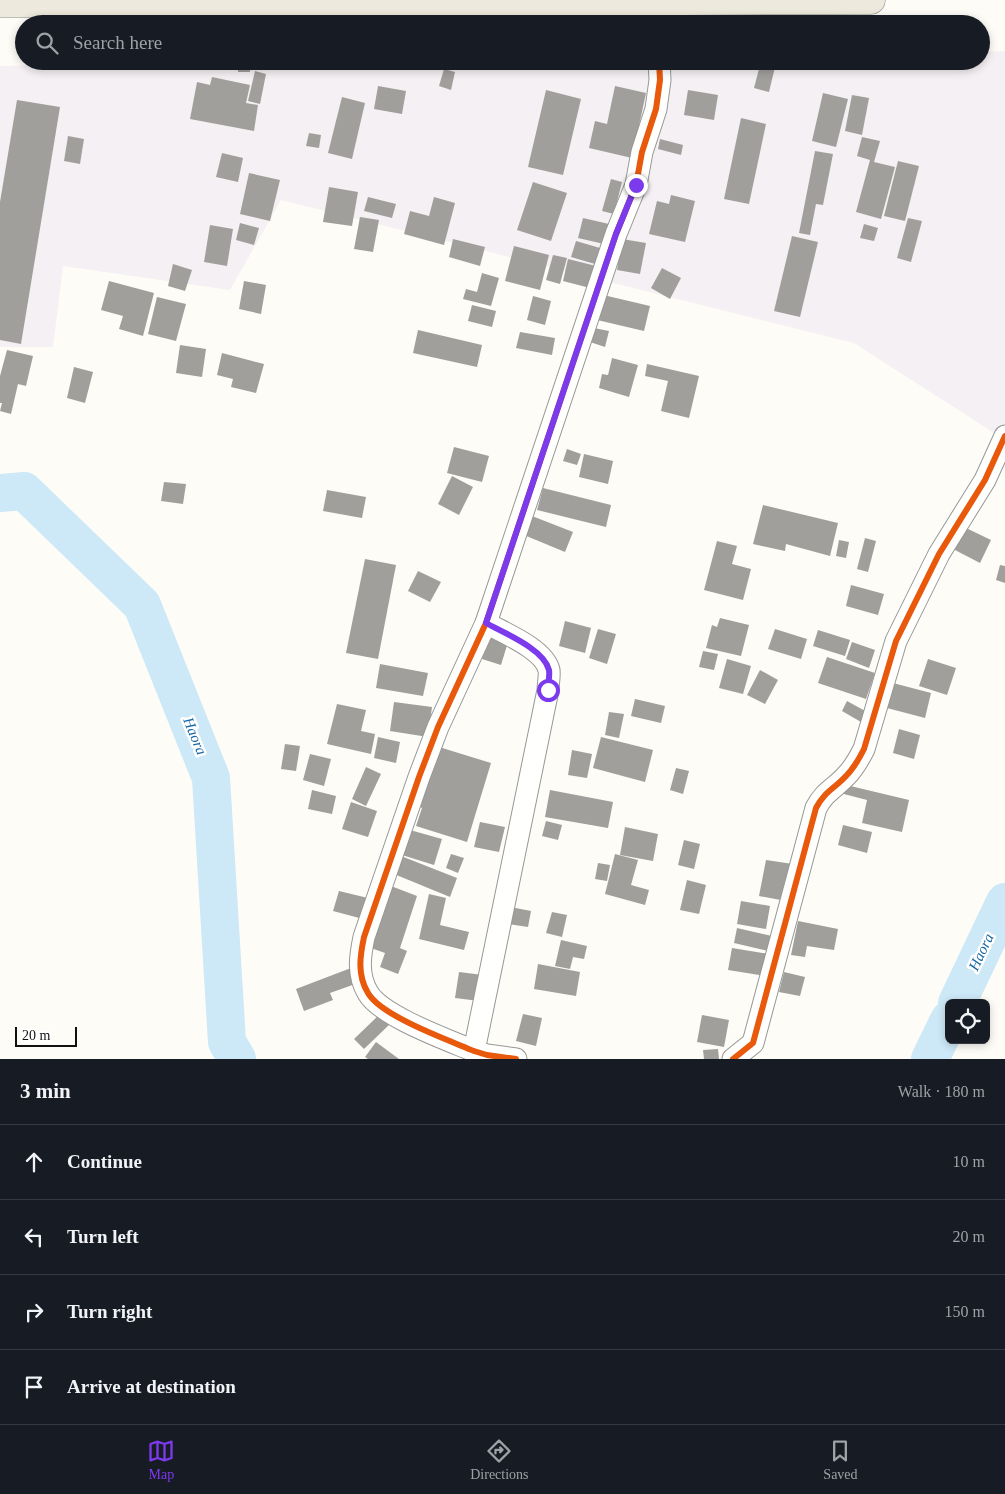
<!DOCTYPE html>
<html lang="en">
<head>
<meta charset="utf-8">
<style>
	:root { --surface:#171b24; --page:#242831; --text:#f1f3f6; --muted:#9ea1a6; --line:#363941; --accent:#7c3aed }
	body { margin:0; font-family:Georgia,serif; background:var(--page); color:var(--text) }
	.controls { position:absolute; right:15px; bottom:15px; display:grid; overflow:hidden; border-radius:8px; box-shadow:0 2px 8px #0003 }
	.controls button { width:45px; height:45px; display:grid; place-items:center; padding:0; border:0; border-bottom:1px solid var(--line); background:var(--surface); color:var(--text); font:25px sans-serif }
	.scale { position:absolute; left:15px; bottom:12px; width:62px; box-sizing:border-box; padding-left:5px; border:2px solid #111; border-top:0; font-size:14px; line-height:18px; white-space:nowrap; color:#111; -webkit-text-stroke:4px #fff; paint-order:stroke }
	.stop { position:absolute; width:15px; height:15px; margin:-11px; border:4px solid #7c3aed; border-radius:50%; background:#fff }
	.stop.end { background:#7c3aed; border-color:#fff; box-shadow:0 1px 5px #0008 }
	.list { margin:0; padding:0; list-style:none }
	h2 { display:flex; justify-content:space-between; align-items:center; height:65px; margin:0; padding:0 20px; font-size:21px }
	h2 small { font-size:16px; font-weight:400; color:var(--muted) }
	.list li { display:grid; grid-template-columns:32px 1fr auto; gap:15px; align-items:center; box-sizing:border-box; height:75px; padding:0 20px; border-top:1px solid var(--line) }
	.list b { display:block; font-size:19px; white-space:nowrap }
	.list em { font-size:16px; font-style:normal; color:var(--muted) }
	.icon { flex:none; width:28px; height:28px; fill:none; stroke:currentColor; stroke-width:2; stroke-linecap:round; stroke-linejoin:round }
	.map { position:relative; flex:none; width:1005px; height:1059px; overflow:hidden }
	.search { position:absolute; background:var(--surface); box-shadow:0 2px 8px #0003; left:15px; right:15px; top:15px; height:55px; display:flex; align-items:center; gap:12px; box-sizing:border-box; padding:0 18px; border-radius:28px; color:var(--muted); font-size:19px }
	.sheet { height:365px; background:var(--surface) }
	nav { display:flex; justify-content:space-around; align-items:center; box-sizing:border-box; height:70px; border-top:1px solid var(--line); background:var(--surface); font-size:14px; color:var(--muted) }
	nav a { display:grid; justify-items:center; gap:2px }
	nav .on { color:var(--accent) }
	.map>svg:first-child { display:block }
	.industrial { fill:#f5f0f3 }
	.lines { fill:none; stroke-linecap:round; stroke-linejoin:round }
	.river { stroke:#cde8f7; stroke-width:38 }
	.building { fill:#a19f9c }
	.street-casing { stroke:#979795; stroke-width:23 }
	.primary-casing { stroke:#858482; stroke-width:29 }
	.street { stroke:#fffffe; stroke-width:21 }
	.primary { stroke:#ede9dc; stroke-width:28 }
	.cycleway-casing { stroke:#fff; stroke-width:9 }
	.cycleway { stroke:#e8590c; stroke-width:6 }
	.route { stroke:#7c3aed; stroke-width:6 }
	.labels { text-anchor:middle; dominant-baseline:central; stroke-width:5; stroke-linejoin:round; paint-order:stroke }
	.water-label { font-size:15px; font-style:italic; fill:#1768a6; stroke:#fff }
</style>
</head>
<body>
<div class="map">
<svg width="1005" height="1059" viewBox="0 0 1005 1059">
	<rect width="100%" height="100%" fill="#fdfcf7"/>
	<!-- industrial -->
	<polygon class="industrial" points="1005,51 1005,440 854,343 281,200 230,290 63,266 53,347 0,347 0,66 337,61 981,61 981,52"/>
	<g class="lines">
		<!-- river -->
		<g class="river">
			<polyline points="0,493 24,491 142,605 211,778 227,1042 237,1059"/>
			<polyline points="957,1003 1005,902"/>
			<polyline points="930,1059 949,1020"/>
		</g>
	</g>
	<!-- building -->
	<g class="building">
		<rect x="238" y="61" width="12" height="11"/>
		<polygon points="761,61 776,63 769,92 754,88"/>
		<polygon points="444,69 455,72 451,90 439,86"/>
		<polygon points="255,71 266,74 260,104 248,101"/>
		<polygon points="212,77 250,85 246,103 258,105 254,131 190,119 197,82 210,85"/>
		<polygon points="378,86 406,91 402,114 374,109"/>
		<polygon points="615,86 646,93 632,158 589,148 595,121 607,124"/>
		<polygon points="546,90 581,99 563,175 528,167"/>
		<polygon points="688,90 718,95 714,120 684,115"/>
		<polygon points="823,93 848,99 836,147 812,141"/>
		<polygon points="852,95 869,98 862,135 845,131"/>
		<polygon points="342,97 365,103 352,159 328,153"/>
		<polygon points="17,100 60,107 21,344 0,340 0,202"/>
		<polygon points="741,118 766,124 749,204 724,199"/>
		<polygon points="309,133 321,135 319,148 306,146"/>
		<polygon points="68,136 84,139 80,164 64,161"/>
		<polygon points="862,137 880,141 874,162 895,167 881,219 856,212 870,160 857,156"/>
		<polygon points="660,139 683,145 681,155 658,149"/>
		<polygon points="815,151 833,154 823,205 816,204 810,235 799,233"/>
		<polygon points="222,153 243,158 238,182 216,177"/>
		<polygon points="898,161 919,166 905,221 884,216"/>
		<polygon points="249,173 280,180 270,221 240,214"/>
		<polygon points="611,179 622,182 614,214 602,211"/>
		<polygon points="533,182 567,193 551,241 517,230"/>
		<polygon points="329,187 358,192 352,226 323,222"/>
		<polygon points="671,195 695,201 685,242 649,234 657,201 669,204"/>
		<polygon points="368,197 396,204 392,218 364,211"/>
		<polygon points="434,197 455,203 444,245 404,234 410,211 429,216"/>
		<polygon points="360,217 379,220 373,252 354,249"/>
		<polygon points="583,218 609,224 604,244 578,238"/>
		<polygon points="908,218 922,221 911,262 897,258"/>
		<polygon points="240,223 259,228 254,245 236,240"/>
		<polygon points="864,224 878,228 874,241 860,238"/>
		<polygon points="210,225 233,229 227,266 204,262"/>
		<polygon points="792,236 818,242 800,317 774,311"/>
		<polygon points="453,239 485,247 480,266 449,257"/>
		<polygon points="622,239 646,243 640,274 617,270"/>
		<polygon points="576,241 600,248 595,264 571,257"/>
		<polygon points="514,246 549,255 540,290 505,281"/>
		<polygon points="553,255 567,258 560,284 546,280"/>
		<polygon points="568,259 596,266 590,288 563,281"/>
		<polygon points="173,264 192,270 185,291 168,286"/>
		<polygon points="662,268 681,278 670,299 651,288"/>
		<polygon points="482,273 499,278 491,306 463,299 466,289 477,292"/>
		<polygon points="109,281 154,293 143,336 119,329 123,316 101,310"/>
		<polygon points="244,281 266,285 261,314 239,309"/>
		<polygon points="599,294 650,306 644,331 593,319"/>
		<polygon points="533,296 551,301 545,325 527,320"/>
		<polygon points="157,297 186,304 176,341 148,334"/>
		<polygon points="472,305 496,311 492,327 468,321"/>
		<polygon points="594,328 609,331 605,347 590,342"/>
		<polygon points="418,330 482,345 477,367 413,353"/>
		<polygon points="520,332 555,338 552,355 516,348"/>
		<polygon points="180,345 206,349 202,377 176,373"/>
		<polygon points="7,350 33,356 26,386 18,384 11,414 0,411 2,403 0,403 0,376"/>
		<polygon points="222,353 264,364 256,393 231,387 233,379 217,375"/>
		<polygon points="612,358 638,365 629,397 599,388 602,374 608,375"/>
		<polygon points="647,364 699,376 689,418 661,411 668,381 645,376"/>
		<polygon points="74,367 93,372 85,403 67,398"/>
		<polygon points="454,447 489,456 482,482 447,473"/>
		<polygon points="567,449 581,454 577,465 563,461"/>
		<polygon points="584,454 613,461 608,484 579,477"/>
		<polygon points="452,476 473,487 459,515 438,504"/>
		<polygon points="164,482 186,484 183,504 161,501"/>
		<polygon points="543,488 611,505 606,527 537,510"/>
		<polygon points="327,490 366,497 362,518 323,511"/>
		<polygon points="763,505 838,523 830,556 786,544 785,551 753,544"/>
		<polygon points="532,516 573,532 565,552 524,535"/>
		<polygon points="964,527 991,540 980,563 953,549"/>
		<polygon points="865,538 876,541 868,572 857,569"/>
		<polygon points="839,540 849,542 846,558 836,556"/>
		<polygon points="717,541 737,546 732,564 751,569 743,600 704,590"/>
		<polygon points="365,559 396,565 378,659 346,653"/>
		<polygon points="1000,565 1005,566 1005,583 996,580"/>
		<polygon points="418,571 441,582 430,602 408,591"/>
		<polygon points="851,585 884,594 878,615 846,606"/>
		<polygon points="720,618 749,625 741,656 706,648 712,625 717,627"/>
		<polygon points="565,621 591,628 585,653 559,646"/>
		<polygon points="598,629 616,634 607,664 589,658"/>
		<polygon points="775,629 807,639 801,659 768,649"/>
		<polygon points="818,630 850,640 845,656 813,646"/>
		<polygon points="489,636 508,642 501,665 482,659"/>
		<polygon points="852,642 875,650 869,668 846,659"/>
		<polygon points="703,651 718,654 714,670 699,667"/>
		<polygon points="827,657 875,673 866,699 818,683"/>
		<polygon points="727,659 751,666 743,694 719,688"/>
		<polygon points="928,659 956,668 947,695 919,686"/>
		<polygon points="380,664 428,673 423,696 376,688"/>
		<polygon points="760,670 778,680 765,704 747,695"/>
		<polygon points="893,683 931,693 925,718 887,708"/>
		<polygon points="635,699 665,706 661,723 631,716"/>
		<polygon points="847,701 867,712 861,722 842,711"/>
		<polygon points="394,702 432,707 428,737 390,731"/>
		<polygon points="337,704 366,710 361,731 375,734 371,754 327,744"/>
		<polygon points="609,712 624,714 619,738 605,735"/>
		<polygon points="899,729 920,735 914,759 893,753"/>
		<polygon points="378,737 400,742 396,763 374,758"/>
		<polygon points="601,737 653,750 645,782 593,768"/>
		<polygon points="285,744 300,746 296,771 281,769"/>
		<polygon points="439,747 491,763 467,842 416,826 422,808 420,807"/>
		<polygon points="572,750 592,754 587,778 568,775"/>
		<polygon points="310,754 331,759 324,786 303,780"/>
		<polygon points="366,767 381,774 366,806 352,799"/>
		<polygon points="676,768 689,771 683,794 670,790"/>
		<polygon points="842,784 909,800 902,832 862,823 867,800 840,793"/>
		<polygon points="312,790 336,796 332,814 308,809"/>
		<polygon points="550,790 613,802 608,828 545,817"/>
		<polygon points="351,802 377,811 368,837 342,829"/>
		<polygon points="546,821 562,825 558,840 542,836"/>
		<polygon points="480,822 505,827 499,852 474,847"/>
		<polygon points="843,825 872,832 867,853 838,845"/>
		<polygon points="625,827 658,834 653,861 620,855"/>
		<polygon points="410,830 442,839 434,865 402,855"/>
		<polygon points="684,840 700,844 694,869 678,865"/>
		<polygon points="451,854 464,858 458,873 446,868"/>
		<polygon points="615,854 638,860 631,885 649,890 645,905 605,894"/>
		<polygon points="401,856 457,878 450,897 394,874"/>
		<polygon points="766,860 793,864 786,901 759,896"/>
		<polygon points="598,863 610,865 607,881 595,879"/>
		<polygon points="687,880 706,885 699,914 680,910"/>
		<polygon points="391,886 417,896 400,948 407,951 398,974 380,967 385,953 368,947"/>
		<polygon points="339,891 368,898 363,919 333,911"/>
		<polygon points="429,894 446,898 440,925 469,932 464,950 419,939"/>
		<polygon points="741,901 770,906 766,929 737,924"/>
		<polygon points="505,906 531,911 528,927 502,923"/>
		<polygon points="552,912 567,915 562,937 546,933"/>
		<polygon points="798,921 838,929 834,950 807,946 805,957 791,955"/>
		<polygon points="737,928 776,937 773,952 734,943"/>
		<polygon points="561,940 587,946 584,959 573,957 570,969 555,966"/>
		<polygon points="732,948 769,954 765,976 728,970"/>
		<polygon points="538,964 580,972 576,996 534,989"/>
		<polygon points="351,968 358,983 330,993 333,1000 304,1011 296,989"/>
		<polygon points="459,972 483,975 479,1001 455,998"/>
		<polygon points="784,972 805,977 800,996 779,992"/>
		<polygon points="380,1014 390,1024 364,1049 354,1039"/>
		<polygon points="523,1014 542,1018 536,1046 516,1041"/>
		<polygon points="702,1015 729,1020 724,1047 697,1042"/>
		<polygon points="376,1042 399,1059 368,1059 365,1057"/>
		<polygon points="718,1049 719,1059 704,1059 703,1050"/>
	</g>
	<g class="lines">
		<defs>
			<g id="street">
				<polyline points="656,4 657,24"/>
				<path d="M474,1051L548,690C548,684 550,675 549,670C544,649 504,633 486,623"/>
				<path d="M516,1059L487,1055L474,1051C448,1040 381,1016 368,993C357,975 360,956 364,937L419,777L438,727L486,623L616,234L636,185L642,152L656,109L660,80L659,61"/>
				<path d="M733,1059L753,1043L816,808C825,791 834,789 846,776C854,768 859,759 864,749L896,641L939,554L985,480L1005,436"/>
			</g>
			<polyline id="primary" points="0,3 656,4 681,1 871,0"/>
		</defs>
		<!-- street casing -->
		<use href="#street" class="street-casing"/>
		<!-- primary casing -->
		<use href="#primary" class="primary-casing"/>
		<!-- street -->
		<use href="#street" class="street"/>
		<!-- primary -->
		<use href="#primary" class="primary"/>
		<defs>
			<g id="cycleway">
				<path d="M516,1059L487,1055L474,1051C448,1040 381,1016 368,993C357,975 360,956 364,937L419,777L438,727L486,623L616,234L636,185L642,152L656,109L660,80L659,61"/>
				<path d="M733,1059L753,1043L816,808C825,791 834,789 846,776C854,768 859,759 864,749L896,641L939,554L985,480L1005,436"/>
			</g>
		</defs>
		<!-- cycleway casing -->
		<use href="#cycleway" class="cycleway-casing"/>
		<!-- cycleway -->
		<use href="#cycleway" class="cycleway"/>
	</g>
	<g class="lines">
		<!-- route -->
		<path class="route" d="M548,690C548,684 550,675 549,670C544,649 504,633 486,623L616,234L636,185"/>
	</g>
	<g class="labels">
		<!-- water labels -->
		<g class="water-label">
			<text transform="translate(195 736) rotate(68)">Haora</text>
			<text transform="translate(981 952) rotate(-65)">Haora</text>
		</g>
	</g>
</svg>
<div class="controls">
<button><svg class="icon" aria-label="locate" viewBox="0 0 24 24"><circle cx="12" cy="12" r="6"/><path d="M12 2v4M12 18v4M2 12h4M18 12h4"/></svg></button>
</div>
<div class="scale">20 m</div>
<div class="stop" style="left:548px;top:690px"></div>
<div class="stop end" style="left:636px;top:185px"></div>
<div class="search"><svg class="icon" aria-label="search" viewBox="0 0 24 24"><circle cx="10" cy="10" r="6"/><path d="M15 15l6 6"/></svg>Search here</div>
</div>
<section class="sheet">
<h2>3 min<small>Walk · 180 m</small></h2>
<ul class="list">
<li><svg class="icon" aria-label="ahead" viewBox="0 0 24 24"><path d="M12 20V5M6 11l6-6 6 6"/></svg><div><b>Continue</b></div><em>10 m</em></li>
<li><svg class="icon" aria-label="left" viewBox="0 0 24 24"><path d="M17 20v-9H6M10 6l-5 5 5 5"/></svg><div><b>Turn left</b></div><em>20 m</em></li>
<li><svg class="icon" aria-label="right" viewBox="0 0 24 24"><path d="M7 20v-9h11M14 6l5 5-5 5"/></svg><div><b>Turn right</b></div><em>150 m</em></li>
<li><svg class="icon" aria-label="arrive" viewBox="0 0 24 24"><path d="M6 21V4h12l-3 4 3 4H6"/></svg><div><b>Arrive at destination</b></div></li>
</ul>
</section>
<nav>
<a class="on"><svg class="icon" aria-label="map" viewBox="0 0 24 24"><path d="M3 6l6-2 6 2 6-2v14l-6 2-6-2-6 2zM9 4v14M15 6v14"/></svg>Map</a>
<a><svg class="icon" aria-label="directions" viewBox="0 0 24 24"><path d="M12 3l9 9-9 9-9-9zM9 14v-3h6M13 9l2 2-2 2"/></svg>Directions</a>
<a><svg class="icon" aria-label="saved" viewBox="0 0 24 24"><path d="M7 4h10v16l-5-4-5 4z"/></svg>Saved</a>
</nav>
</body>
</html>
